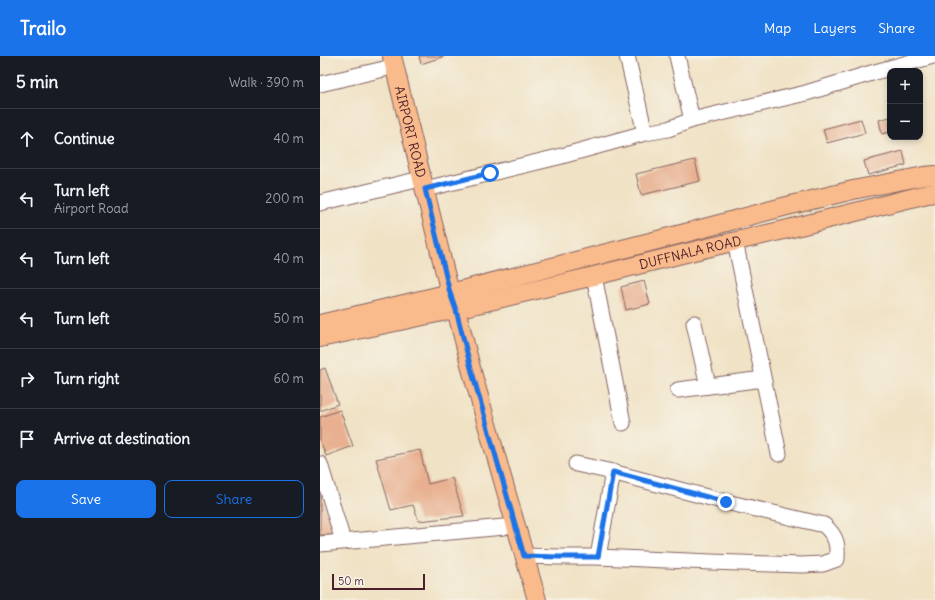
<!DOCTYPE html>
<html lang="en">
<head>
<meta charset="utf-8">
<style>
	:root { --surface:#171b24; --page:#20242c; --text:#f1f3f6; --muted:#9ea1a6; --line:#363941; --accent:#1a73e8 }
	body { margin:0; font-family:Delius,sans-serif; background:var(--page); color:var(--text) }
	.controls { position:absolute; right:12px; top:12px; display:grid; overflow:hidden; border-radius:8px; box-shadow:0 2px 6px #0003 }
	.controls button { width:36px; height:36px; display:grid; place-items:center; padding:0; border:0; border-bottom:1px solid var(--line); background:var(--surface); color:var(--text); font:20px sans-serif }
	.scale { position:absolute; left:12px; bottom:10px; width:93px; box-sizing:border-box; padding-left:4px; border:2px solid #4a1f2b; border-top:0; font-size:11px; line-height:14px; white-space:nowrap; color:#4a1f2b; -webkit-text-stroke:3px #f7f3e8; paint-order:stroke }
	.stop { position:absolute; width:12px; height:12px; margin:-9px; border:3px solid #1a73e8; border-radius:50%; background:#fff }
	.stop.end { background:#1a73e8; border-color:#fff; box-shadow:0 1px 4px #0008 }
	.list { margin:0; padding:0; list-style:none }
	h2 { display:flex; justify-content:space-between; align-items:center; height:52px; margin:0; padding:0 16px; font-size:17px }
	h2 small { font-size:13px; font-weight:400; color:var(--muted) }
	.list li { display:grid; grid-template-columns:26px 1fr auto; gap:12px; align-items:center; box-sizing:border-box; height:60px; padding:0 16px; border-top:1px solid var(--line) }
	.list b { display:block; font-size:15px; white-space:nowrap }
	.list p { margin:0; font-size:13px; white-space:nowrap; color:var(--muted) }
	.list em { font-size:13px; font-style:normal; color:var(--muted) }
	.actions { display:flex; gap:8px; padding:12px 16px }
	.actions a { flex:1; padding:9px 0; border:1px solid var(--accent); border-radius:8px; text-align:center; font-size:14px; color:var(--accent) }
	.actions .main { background:var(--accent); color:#fff }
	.icon { flex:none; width:22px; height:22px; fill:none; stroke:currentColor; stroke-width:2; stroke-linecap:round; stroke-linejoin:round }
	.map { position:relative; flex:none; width:615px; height:544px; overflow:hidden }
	header { display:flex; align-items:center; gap:24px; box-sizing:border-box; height:56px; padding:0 20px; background:var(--accent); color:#fff }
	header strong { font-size:19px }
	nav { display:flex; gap:22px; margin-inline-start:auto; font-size:14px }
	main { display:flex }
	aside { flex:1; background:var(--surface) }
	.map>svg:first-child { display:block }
	.building { fill:#e8b090 }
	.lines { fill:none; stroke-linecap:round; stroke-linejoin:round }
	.minor-casing { stroke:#846361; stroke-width:17 }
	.major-casing { stroke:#846361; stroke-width:20 }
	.minor { stroke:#fff; stroke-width:15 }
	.major { stroke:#fabb8c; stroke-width:18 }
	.route { stroke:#1a73e8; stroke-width:5 }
	.labels { text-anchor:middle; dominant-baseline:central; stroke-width:4; stroke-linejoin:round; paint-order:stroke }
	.street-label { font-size:13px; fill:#4a1f2b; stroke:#f7f3e8 }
</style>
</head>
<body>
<header>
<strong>Trailo</strong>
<nav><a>Map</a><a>Layers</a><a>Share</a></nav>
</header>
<main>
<aside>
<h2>5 min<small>Walk · 390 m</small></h2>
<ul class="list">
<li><svg class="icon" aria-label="ahead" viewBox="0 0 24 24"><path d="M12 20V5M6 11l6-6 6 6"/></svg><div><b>Continue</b></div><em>40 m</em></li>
<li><svg class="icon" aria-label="left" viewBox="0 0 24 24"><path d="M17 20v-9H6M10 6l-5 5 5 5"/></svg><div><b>Turn left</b><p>Airport Road</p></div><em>200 m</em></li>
<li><svg class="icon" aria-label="left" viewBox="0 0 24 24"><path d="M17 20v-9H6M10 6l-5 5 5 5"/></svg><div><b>Turn left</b></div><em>40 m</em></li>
<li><svg class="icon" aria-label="left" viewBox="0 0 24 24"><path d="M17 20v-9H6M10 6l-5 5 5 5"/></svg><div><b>Turn left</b></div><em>50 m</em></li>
<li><svg class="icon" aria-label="right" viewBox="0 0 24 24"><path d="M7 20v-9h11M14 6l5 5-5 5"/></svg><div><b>Turn right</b></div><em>60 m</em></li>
<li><svg class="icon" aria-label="arrive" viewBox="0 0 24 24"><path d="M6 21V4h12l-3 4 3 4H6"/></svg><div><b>Arrive at destination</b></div></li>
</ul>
<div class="actions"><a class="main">Save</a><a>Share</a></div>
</aside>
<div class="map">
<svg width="615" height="544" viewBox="0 0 615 544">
	<rect width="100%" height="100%" fill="#f7f3e8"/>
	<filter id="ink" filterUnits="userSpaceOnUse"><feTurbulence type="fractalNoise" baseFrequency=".025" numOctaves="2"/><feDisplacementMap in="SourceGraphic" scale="8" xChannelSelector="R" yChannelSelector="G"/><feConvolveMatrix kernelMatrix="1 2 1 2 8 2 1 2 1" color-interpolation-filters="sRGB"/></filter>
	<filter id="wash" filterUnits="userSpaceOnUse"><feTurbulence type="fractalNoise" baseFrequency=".012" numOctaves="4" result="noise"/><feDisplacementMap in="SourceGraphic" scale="16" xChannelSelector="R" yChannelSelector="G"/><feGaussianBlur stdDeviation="0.9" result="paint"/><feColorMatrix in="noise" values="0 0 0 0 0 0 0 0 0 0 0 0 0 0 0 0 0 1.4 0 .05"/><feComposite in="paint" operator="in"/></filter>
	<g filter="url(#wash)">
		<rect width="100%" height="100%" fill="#f0e2c5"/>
		<g id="blocks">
			<!-- building -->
			<g class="building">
				<polygon points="99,0 125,0 101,8"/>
				<polygon points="570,61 570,76 562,78 559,64"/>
				<polygon points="541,63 545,77 507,87 503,73"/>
				<polygon points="583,95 586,109 548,119 544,105"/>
				<polygon points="375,104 380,125 321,139 316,118"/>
				<polygon points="324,225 330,248 306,254 301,231"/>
				<polygon points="5,312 18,348 0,355 0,314"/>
				<polygon points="20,354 33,390 6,400 0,384 0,361"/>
				<polygon points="100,394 108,428 132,422 144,460 99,465 93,449 71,454 56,403"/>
				<polygon points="0,432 14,479 0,479"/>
			</g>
		</g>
	</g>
	<g filter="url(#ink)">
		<use href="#blocks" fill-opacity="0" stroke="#846361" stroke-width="1"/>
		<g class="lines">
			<defs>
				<g id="minor">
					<polyline points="307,0 325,77"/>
					<polyline points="357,0 372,64"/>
					<polyline points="0,28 64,13"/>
					<polyline points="105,133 238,101 325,77 348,73 372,64 486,37 555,16 613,0"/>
					<polyline points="0,147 92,125"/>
					<polyline points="415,185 459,398"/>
					<polyline points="274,220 303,367"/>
					<polyline points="374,267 388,330"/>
					<polyline points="358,334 443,323"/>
					<polyline points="0,408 23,485"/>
					<polyline points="0,488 184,471"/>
					<path d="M204,500L240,501H278L391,506L482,509L503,508L517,503C518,487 516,480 504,469L406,446L288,415L256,408"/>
					<polyline points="278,501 293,416"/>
				</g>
				<g id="major">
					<path id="s1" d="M72,0L130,237L136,253L152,316L217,544"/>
					<polyline points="0,268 130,237 373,175 463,151 533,134 604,120 615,119"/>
					<path id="s2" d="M0,282L136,253L274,220L378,194L464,174L607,138L615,137"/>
				</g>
			</defs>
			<!-- minor casing -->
			<use href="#minor" class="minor-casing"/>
			<!-- major casing -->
			<use href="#major" class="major-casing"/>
			<!-- minor -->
			<use href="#minor" class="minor"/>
			<!-- major -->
			<use href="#major" class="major"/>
		</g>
	</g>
	<g class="lines" filter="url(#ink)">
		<!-- route -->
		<polyline class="route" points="170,117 105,133 130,237 136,254 152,316 204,500 240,501 278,501 293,416 406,446"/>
	</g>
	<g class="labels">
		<!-- street labels -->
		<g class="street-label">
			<text stroke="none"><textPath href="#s1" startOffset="78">AIRPORT ROAD</textPath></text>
			<text stroke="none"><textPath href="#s2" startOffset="380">DUFFNALA ROAD</textPath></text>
		</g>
	</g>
</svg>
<div class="controls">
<button>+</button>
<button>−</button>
</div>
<div class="scale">50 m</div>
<div class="stop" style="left:170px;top:117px"></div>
<div class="stop end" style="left:406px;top:446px"></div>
</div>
</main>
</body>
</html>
